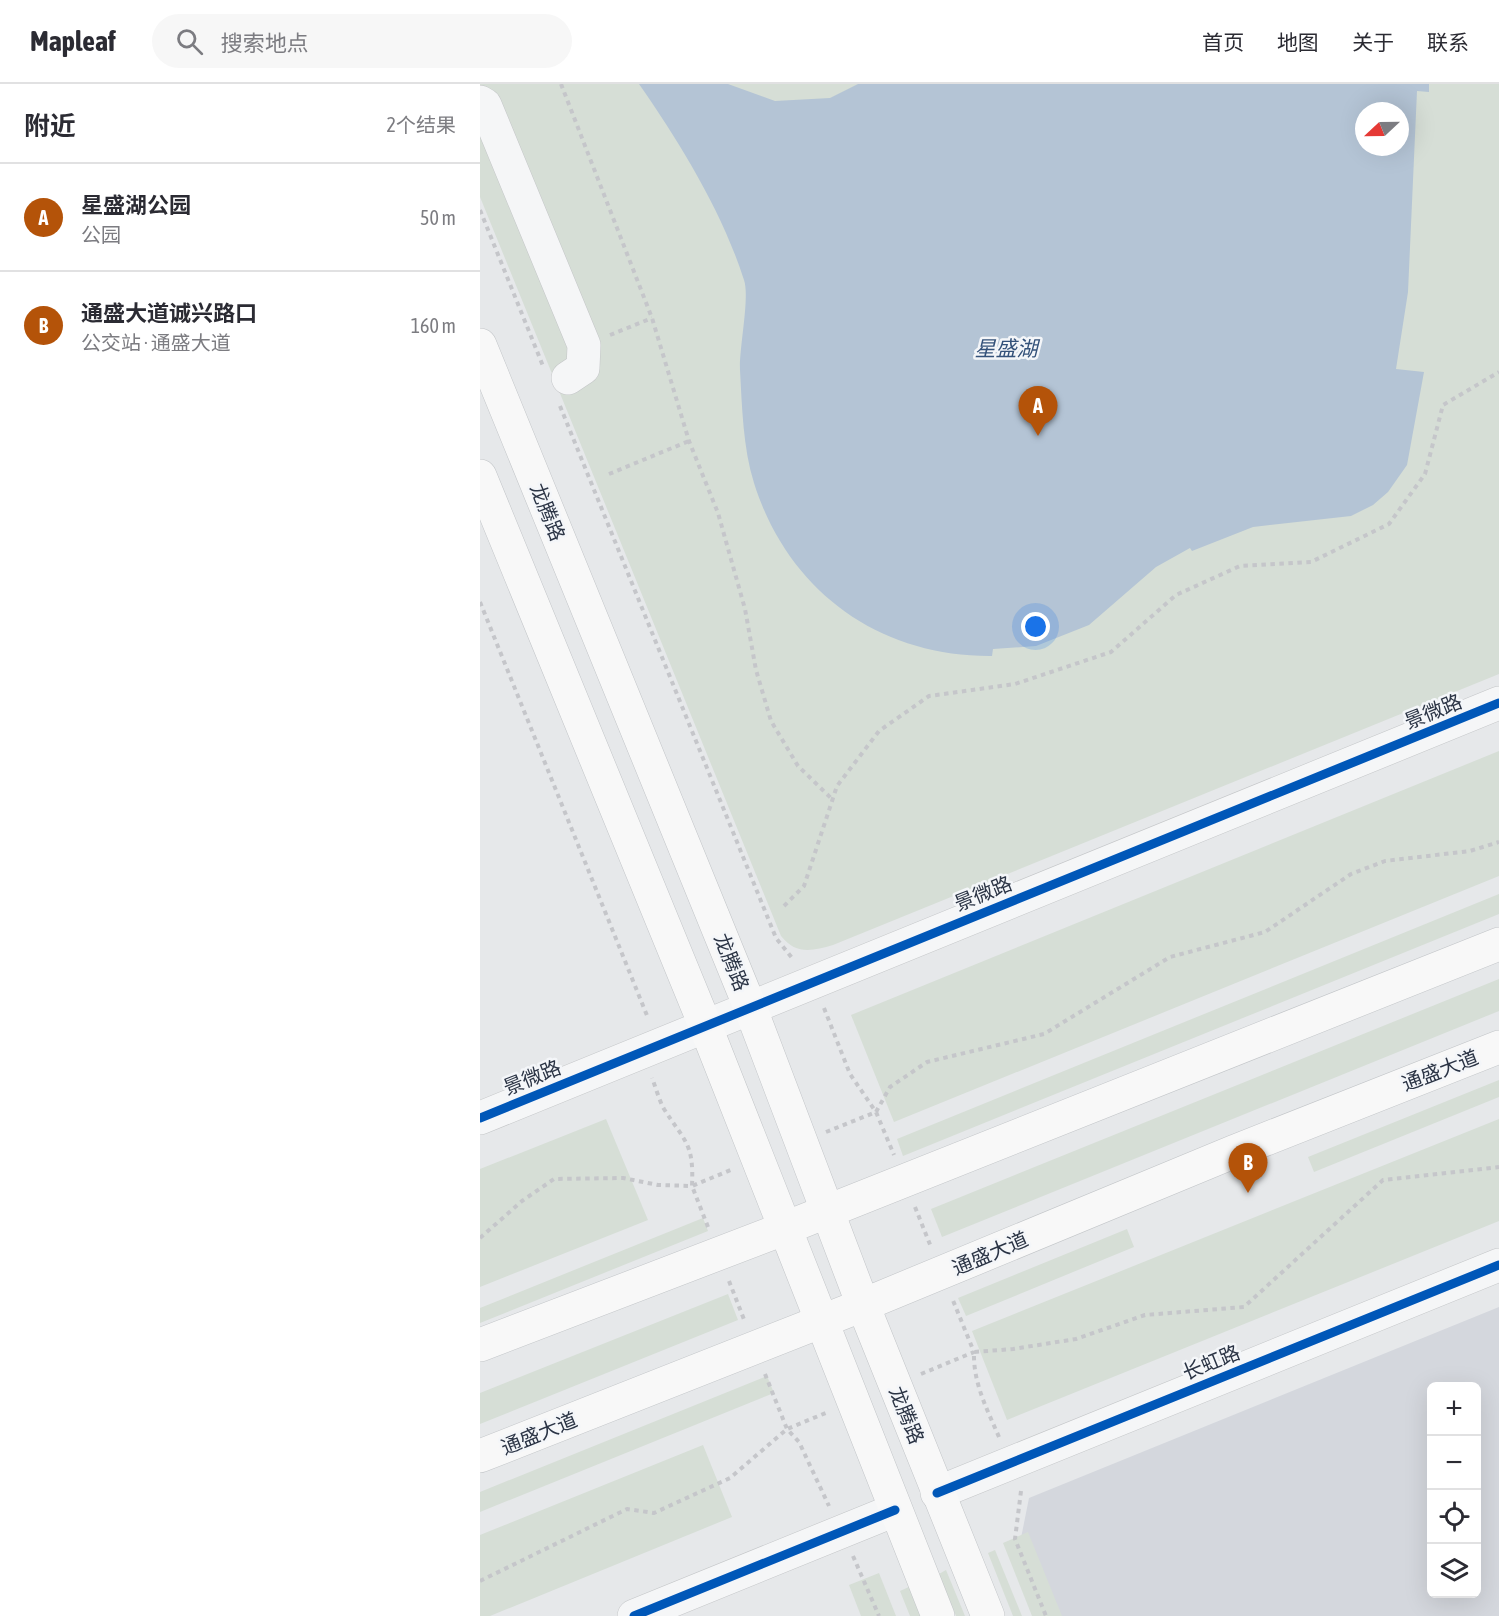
<!DOCTYPE html>
<html lang="zh">
<head>
<meta charset="utf-8">
<style>
	:root { --surface:#fff; --page:#f7f7f7; --text:#2b2b33; --muted:#7c7c81; --line:#e1e1e2; --accent:#b45309 }
	body { margin:0; font-family:"Asap Condensed","Noto Sans SC",sans-serif; background:var(--page); color:var(--text) }
	.controls { position:absolute; right:18px; bottom:18px; display:grid; overflow:hidden; border-radius:9px; box-shadow:0 6px 24px #0002 }
	.controls button { width:54px; height:54px; display:grid; place-items:center; padding:0; border:0; border-bottom:2px solid var(--line); background:var(--surface); color:var(--text); font:30px sans-serif }
	.compass { position:absolute; left:875px; top:18px; width:54px; height:54px; border-radius:50%; background:var(--surface); box-shadow:0 6px 24px #0002; rotate:248deg }
	.you { position:absolute; left:556px; top:543px; width:21px; height:21px; margin:-15px; border:4px solid #fff; border-radius:50%; background:#1a73e8; box-shadow:0 0 0 9px #1a73e833 }
	.badge { display:grid; place-items:center; width:39px; height:39px; border-radius:50%; background:var(--accent); color:#fff; font-size:20px; font-weight:700 }
	.pin { position:absolute; translate:-50% -50px; filter:drop-shadow(0 2px 3px #0008) }
	.pin::after { content:''; position:absolute; top:32px; width:21px; height:18px; background:inherit; clip-path:polygon(0 0,100% 0,50% 100%) }
	.list { margin:0; padding:0; list-style:none }
	h2 { display:flex; justify-content:space-between; align-items:center; height:78px; margin:0; padding:0 24px; font-size:26px }
	h2 small { font-size:20px; font-weight:400; color:var(--muted) }
	.list li { display:grid; grid-template-columns:39px 1fr auto; gap:18px; align-items:center; box-sizing:border-box; height:108px; padding:0 24px; border-top:2px solid var(--line) }
	.list b { display:block; font-size:22px; white-space:nowrap }
	.list p { margin:0; font-size:20px; white-space:nowrap; color:var(--muted) }
	.list em { font-size:20px; font-style:normal; color:var(--muted) }
	.icon { flex:none; width:33px; height:33px; fill:none; stroke:currentColor; stroke-width:2; stroke-linecap:round; stroke-linejoin:round }
	.map { position:relative; flex:none; width:1019px; height:1532px; overflow:hidden }
	header { display:flex; align-items:center; gap:36px; box-sizing:border-box; height:84px; padding:0 30px; background:var(--surface); border-bottom:2px solid var(--line) }
	header strong { font-size:28px }
	nav { display:flex; gap:33px; margin-inline-start:auto; font-size:21px }
	.search { width:420px; height:54px; background:var(--page); display:flex; align-items:center; gap:15px; box-sizing:border-box; padding:0 21px; border-radius:33px; color:var(--muted); font-size:22px }
	main { display:flex }
	aside { flex:1; background:var(--surface) }
	.map>svg:first-child { display:block }
	.built { fill:#d4d7dd; fill-rule:evenodd }
	.green { fill:#d6ded6; fill-rule:evenodd }
	.water { fill:#b4c4d5; fill-rule:evenodd }
	.lines { fill:none; stroke-linecap:round; stroke-linejoin:round }
	.minor-casing { stroke:#c4c6c8; stroke-width:34 }
	.major-casing { stroke:#c2c5c8; stroke-width:34 }
	.path { stroke:#c5c6ca; stroke-width:4; stroke-dasharray:4.5 4.5; stroke-linecap:butt }
	.minor { stroke:#f5f6f7; stroke-width:33 }
	.major { stroke:#f8f8f8; stroke-width:33 }
	.cycleway-casing { stroke:#f4f6f9; stroke-width:13 }
	.cycleway { stroke:#0057b8; stroke-width:9 }
	.labels { text-anchor:middle; dominant-baseline:central; stroke-width:5; stroke-linejoin:round; paint-order:stroke }
	.street-label { font-size:20px; fill:#2b3445; stroke:#f4f6f9 }
	.water-label { font-size:21px; font-style:italic; fill:#34527a; stroke:#f4f6f9 }
</style>
</head>
<body>
<header>
<strong>Mapleaf</strong>
<div class="search"><svg class="icon" aria-label="search" viewBox="0 0 24 24"><circle cx="10" cy="10" r="6"/><path d="M15 15l6 6"/></svg>搜索地点</div>
<nav><a>首页</a><a>地图</a><a>关于</a><a>联系</a></nav>
</header>
<main>
<aside>
<h2>附近<small>2个结果</small></h2>
<ul class="list">
<li><span class="badge">A</span><div><b>星盛湖公园</b><p>公园</p></div><em>50 m</em></li>
<li><span class="badge">B</span><div><b>通盛大道诚兴路口</b><p>公交站 · 通盛大道</p></div><em>160 m</em></li>
</ul>
</aside>
<div class="map">
<svg width="1019" height="1532" viewBox="0 0 1019 1532">
	<rect width="100%" height="100%" fill="#e6e8ea"/>
	<!-- built -->
	<path class="built" d="M1019,1223V1532H572L541,1454L549,1414ZM952,1302H996V1510H952Z"/>
	<!-- green -->
	<g class="green">
		<path d="M0,0H1019V590L353,861C332,867 316,871 301,852L0,113ZM884,27H920V63H884Z"/>
		<polygon points="1019,667 1019,792 414,1038 371,931"/>
		<polygon points="1019,810 1019,830 423,1072 417,1055"/>
		<polygon points="1019,895 1019,927 462,1153 451,1125"/>
		<polygon points="1019,996 1019,1013 834,1088 828,1073"/>
		<polygon points="126,1035 168,1136 0,1203 0,1085"/>
		<polygon points="1019,1035 1019,1137 527,1336 492,1247"/>
		<polygon points="223,1134 228,1147 0,1239 0,1224"/>
		<polygon points="647,1145 654,1163 486,1232 478,1214"/>
		<polygon points="248,1210 258,1236 0,1340 0,1309"/>
		<polygon points="287,1292 294,1309 0,1428 0,1408"/>
		<polygon points="223,1361 252,1433 10,1532 0,1532 0,1451"/>
		<polygon points="548,1448 582,1532 552,1532 523,1459"/>
		<polygon points="515,1466 542,1532 533,1532 508,1469"/>
		<polygon points="466,1486 485,1532 476,1532 459,1490"/>
		<polygon points="399,1489 416,1532 381,1532 369,1501"/>
		<polygon points="431,1502 443,1532 430,1532 420,1507"/>
	</g>
	<!-- water -->
	<path class="water" d="M159,0H248L295,17L350,14L378,0H949V8L937,7L928,208L916,285L944,288L927,381L908,408L893,421L871,432L773,443L712,467L710,464L676,483L609,541L556,562L513,565L512,572C399,573 308,507 274,399C263,364 262,322 260,286C259,264 270,213 264,196C242,127 200,59 159,0ZM884,27H920V63H884Z"/>
	<g class="lines">
		<defs>
			<g id="minor">
				<polyline points="0,18 5,21 104,261 103,284 88,294"/>
				<polyline points="0,1034 1019,619"/>
				<polyline points="457,1409 1019,1181"/>
				<polyline points="154,1532 415,1426"/>
			</g>
			<g id="major">
				<polyline points="0,261 270,923 383,1221 508,1532"/>
				<polyline points="0,392 225,941 458,1532"/>
				<polyline points="0,1261 303,1145 1019,860"/>
				<polyline points="0,1372 383,1221 753,1068 1019,963"/>
			</g>
		</defs>
		<!-- minor casing -->
		<use href="#minor" class="minor-casing"/>
		<!-- major casing -->
		<use href="#major" class="major-casing"/>
		<!-- path -->
		<g class="path">
			<polyline points="81,0 172,234 209,357 238,429 265,525 276,586 291,637 318,682 353,716"/>
			<polyline points="0,126 63,282"/>
			<polyline points="130,251 172,234"/>
			<polyline points="80,322 296,854 313,875"/>
			<polyline points="129,390 209,357"/>
			<polyline points="0,518 168,934"/>
			<polyline points="304,822 324,802 357,702 399,647 449,612 535,600 631,568 696,511 760,482 831,478 909,440 945,390 963,321 1019,288"/>
			<polyline points="344,924 370,990 396,1028 410,1003 447,978 564,950 690,873 785,848 871,790 905,777 990,767 1019,758"/>
			<polyline points="346,1048 396,1028 414,1071"/>
			<polyline points="435,1123 451,1163"/>
			<polyline points="228,1143 212,1102 253,1085"/>
			<path d="M0,1154L42,1117L74,1095L143,1094L178,1101L212,1102C214,1059 205,1058 184,1025C179,1016 176,1004 172,994"/>
			<polyline points="249,1197 265,1238"/>
			<polyline points="285,1290 307,1345 319,1358 349,1422"/>
			<polyline points="441,1290 494,1268 472,1214"/>
			<path d="M519,1353C507,1325 493,1299 494,1268L533,1265L596,1255L665,1231L764,1223L903,1096L1019,1083"/>
			<polyline points="541,1407 535,1455 566,1532"/>
			<polyline points="373,1472 399,1532"/>
			<polyline points="0,1497 147,1425 174,1429 250,1394 307,1345 348,1328"/>
		</g>
		<!-- minor -->
		<use href="#minor" class="minor"/>
		<!-- major -->
		<use href="#major" class="major"/>
		<defs>
			<g id="cycleway">
				<polyline points="0,1034 1019,619"/>
				<polyline points="457,1409 1019,1181"/>
				<polyline points="154,1532 415,1426"/>
			</g>
		</defs>
		<!-- cycleway casing -->
		<use href="#cycleway" class="cycleway-casing"/>
		<!-- cycleway -->
		<use href="#cycleway" class="cycleway"/>
	</g>
	<g class="labels">
		<!-- street labels -->
		<g class="street-label">
			<text transform="translate(68 428) rotate(68)">龙腾路</text>
			<text transform="translate(953 627) rotate(-22)">景微路</text>
			<text transform="translate(503 809) rotate(-22)">景微路</text>
			<text transform="translate(252 878) rotate(68)">龙腾路</text>
			<text transform="translate(960 986) rotate(-21)">通盛大道</text>
			<text transform="translate(52 993) rotate(-22)">景微路</text>
			<text transform="translate(510 1169) rotate(-23)">通盛大道</text>
			<text transform="translate(731 1278) rotate(-22)">长虹路</text>
			<text transform="translate(427 1331) rotate(68)">龙腾路</text>
			<text transform="translate(59 1349) rotate(-22)">通盛大道</text>
		</g>
		<!-- water labels -->
		<g class="water-label">
			<text x="526" y="264">星盛湖</text>
		</g>
	</g>
</svg>
<div class="controls">
<button>+</button>
<button>−</button>
<button><svg class="icon" aria-label="locate" viewBox="0 0 24 24"><circle cx="12" cy="12" r="6"/><path d="M12 2v4M12 18v4M2 12h4M18 12h4"/></svg></button>
<button><svg class="icon" aria-label="layers" viewBox="0 0 24 24"><path d="M12 4l9 5-9 5-9-5zM3 14l9 5 9-5"/></svg></button>
</div>
<svg class="compass" viewBox="-18 -18 36 36"><path d="M0-13l5 13h-10z" fill="#e53935"/><path d="M0 13l5-13h-10z" fill="#7c7c81"/></svg>
<div class="you"></div>
<div class="pin badge" style="left:558px;top:352px">A</div>
<div class="pin badge" style="left:768px;top:1109px">B</div>
</div>
</main>
</body>
</html>
